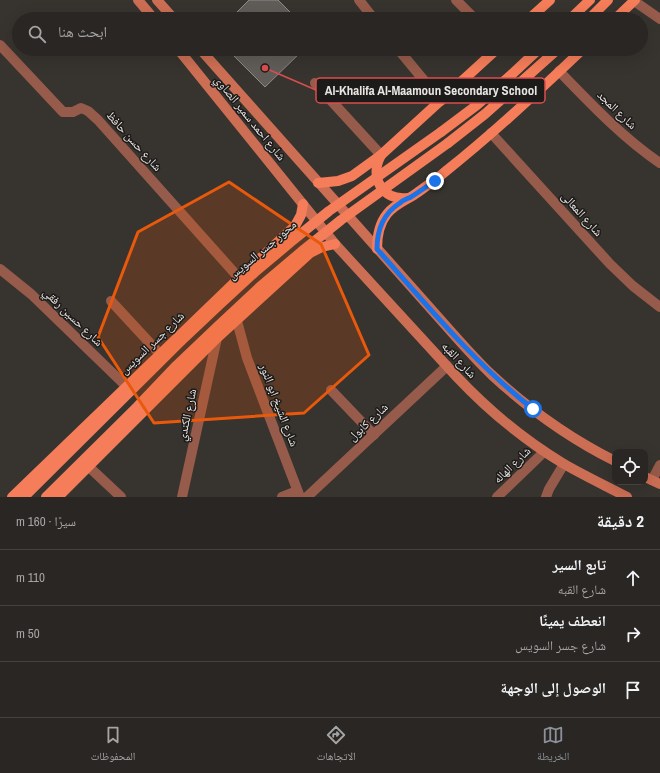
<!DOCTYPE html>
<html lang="ar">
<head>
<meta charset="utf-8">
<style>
	:root { --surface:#292623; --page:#353230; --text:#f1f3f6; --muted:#a5a5a6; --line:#454341; --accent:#8c9099 }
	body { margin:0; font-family:"Archivo Narrow","Noto Naskh Arabic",sans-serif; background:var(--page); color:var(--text); direction:rtl }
	.controls { position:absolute; right:12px; bottom:12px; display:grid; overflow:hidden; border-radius:8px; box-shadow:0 4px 16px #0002 }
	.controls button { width:36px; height:36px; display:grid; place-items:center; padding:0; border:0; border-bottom:1px solid var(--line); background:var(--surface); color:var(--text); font:20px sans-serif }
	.stop { position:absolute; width:12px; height:12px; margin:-9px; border:3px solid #1a73e8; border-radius:50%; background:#fff }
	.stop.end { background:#1a73e8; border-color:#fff; box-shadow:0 1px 4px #0008 }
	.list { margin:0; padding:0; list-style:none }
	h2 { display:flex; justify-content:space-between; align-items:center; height:52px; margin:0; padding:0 16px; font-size:17px }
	h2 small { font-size:13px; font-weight:400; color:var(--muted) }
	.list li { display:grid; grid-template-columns:26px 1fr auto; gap:12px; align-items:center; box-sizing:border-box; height:56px; padding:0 16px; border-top:1px solid var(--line) }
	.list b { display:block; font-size:15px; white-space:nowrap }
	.list p { margin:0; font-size:13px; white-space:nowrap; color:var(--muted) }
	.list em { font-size:13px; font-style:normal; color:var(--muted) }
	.icon { flex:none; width:22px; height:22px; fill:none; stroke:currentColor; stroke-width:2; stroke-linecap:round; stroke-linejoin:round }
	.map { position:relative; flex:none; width:660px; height:497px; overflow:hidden; direction:ltr }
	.search { position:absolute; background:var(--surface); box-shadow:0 4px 16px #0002; left:12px; right:12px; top:12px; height:44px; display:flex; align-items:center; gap:10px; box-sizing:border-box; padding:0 14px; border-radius:22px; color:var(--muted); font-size:15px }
	.sheet { height:220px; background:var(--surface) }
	nav { display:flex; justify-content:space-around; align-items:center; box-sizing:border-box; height:56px; border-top:1px solid var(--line); background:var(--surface); font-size:11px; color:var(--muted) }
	nav a { display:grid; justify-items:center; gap:2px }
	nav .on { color:var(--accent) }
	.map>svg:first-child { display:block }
	.building { fill:#605c58; stroke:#8f8a87 }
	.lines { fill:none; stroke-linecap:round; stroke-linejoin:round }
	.minor { stroke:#965b4a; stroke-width:10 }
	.secondary { stroke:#cc6e54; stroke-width:10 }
	.primary { stroke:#f57d5a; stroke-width:10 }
	.primary-bridge { stroke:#f57d5a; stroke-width:10 }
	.route { stroke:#1a73e8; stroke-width:5 }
	.marked { fill:#e8590c; fill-opacity:0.2; stroke:#e8590c; stroke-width:3; stroke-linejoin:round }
	.labels { text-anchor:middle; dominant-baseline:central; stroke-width:3; stroke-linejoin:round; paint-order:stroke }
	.street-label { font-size:12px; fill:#e8e5e3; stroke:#1d1b19 }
	.leader { fill:none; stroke:#da4e4d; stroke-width:1.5 }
	.callout-dot { fill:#da4e4d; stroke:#1d1b19; stroke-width:1.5 }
	.callout { fill:#1d1b19; stroke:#da4e4d; stroke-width:1.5 }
	.callout-label { font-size:13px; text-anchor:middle; font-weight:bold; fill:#e8e5e3 }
</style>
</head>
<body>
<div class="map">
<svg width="660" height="497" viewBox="0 0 660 497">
	<rect width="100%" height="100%" fill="#37332f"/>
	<!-- building -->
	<g class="building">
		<polygon points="249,0 278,0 297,19 230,19"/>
		<polygon points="227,49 304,49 265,87"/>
	</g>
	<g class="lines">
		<!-- minor -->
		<g class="minor">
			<polyline points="359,0 374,19"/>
			<polyline points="456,0 475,19"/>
			<polyline points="634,1 660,19"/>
			<polyline points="0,45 63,112 73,112 81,108 88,111 98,120 239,278"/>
			<polyline points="398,49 441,101"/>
			<path d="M559,71C591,104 622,137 660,163"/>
			<polyline points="315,83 381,155"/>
			<polyline points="491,133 610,264 633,286 660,307"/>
			<polyline points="0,269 31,294 126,386"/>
			<polyline points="111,301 160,354"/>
			<polyline points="237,321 247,358 300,497"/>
			<polyline points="331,390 374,435"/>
			<polyline points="89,467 121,497"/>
			<polyline points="652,480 660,465"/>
			<polyline points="182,497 217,338"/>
			<polyline points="282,497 297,491"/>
			<polyline points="307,497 447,366"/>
			<polyline points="497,497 544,452"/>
			<polyline points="546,497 549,489 564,464"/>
		</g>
		<!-- secondary -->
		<g class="secondary">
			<polyline points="138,0 154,19"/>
			<polyline points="157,0 174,19"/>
			<path d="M178,49L335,244L456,376C488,410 524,440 564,464C585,476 606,486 627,497"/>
			<path d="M200,49L447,327C462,344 477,361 493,376C530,410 571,439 615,461"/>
			<polyline points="645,477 660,484"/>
		</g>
		<!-- primary -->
		<g class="primary">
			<polyline points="529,19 550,0"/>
			<polyline points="570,19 590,0"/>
			<polyline points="589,19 608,0"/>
			<polyline points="615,19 635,0"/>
			<polyline points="441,132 477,105 511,75 539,49"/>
			<polyline points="448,143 485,114 558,49"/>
			<path d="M381,155C369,177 382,201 408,198"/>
			<polyline points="318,183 338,181 352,176 381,155 497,49"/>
			<path d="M377,249C377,236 379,224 387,214C394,205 404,201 414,195C425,187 436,180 446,171C494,133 539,91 583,49"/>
			<polyline points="12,497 239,278 295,226 301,215 303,204"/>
			<polyline points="58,497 217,338 310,253 322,247 335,244"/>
		</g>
		<!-- primary-bridge -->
		<g class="primary-bridge">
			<polyline points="24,497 184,338 219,305 255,272 292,241 329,211 441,132"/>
			<polyline points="46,497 137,407 177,365 219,325 262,285 301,252 341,220 448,143"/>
		</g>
	</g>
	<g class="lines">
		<!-- route -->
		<path class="route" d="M435,181C427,186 419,192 411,197C407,199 403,200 400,203C384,213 377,230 377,249C427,305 474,363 533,409"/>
	</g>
	<!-- marked area -->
	<path class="marked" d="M229,182L321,244L369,355L304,413L154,423L98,337L138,232Z"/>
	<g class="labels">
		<!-- street labels -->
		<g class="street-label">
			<text transform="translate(617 110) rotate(44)">شارع المجد</text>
			<text transform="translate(250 118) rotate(51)">شارع احمد سمير الصاوي</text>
			<text transform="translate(134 141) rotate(48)">شارع حسن حافظ</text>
			<text transform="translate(582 214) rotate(48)">شارع المعالى</text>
			<text transform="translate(262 250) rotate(-40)">محور جسر السويس</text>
			<text transform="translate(73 317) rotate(44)">شارع حسين رفقي</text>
			<text transform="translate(152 343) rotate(-44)">شارع جسر السويس</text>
			<text transform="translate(459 360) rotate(47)">شارع القبه</text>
			<text transform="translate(279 405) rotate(69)">شارع الشيخ ابو النور</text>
			<text transform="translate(187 415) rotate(-78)">شارع الكندي</text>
			<text transform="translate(368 422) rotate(-43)">شارع كابول</text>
			<text transform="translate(512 465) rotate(-44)">شارع الهاله</text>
		</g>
	</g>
	<!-- callouts -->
	<path class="leader" d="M265 68L316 90"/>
	<circle class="callout-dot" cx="265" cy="68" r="4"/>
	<rect class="callout" x="316" y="78" width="229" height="25" rx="4"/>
	<g class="callout-label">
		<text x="431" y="95">Al-Khalifa Al-Maamoun Secondary School</text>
	</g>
</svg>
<div class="controls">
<button><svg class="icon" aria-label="locate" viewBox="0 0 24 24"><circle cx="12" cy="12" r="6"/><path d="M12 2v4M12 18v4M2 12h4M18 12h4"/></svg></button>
</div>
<div class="stop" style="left:533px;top:409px"></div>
<div class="stop end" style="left:435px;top:181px"></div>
<div class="search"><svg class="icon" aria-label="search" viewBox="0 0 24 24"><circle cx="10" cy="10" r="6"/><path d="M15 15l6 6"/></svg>ابحث هنا</div>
</div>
<section class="sheet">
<h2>2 دقيقة<small>سيرًا · 160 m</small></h2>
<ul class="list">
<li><svg class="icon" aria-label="ahead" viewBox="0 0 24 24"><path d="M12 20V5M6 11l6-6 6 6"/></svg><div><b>تابع السير</b><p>شارع القبه</p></div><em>110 m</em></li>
<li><svg class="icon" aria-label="right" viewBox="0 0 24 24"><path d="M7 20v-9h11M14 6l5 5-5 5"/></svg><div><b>انعطف يمينًا</b><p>شارع جسر السويس</p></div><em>50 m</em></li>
<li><svg class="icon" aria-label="arrive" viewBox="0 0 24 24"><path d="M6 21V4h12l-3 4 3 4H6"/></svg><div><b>الوصول إلى الوجهة</b></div></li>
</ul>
</section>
<nav>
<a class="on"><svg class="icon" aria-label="map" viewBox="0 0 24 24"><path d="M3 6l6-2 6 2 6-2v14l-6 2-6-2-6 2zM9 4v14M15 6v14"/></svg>الخريطة</a>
<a><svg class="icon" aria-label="directions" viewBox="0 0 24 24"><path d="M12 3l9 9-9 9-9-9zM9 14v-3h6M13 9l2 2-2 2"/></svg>الاتجاهات</a>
<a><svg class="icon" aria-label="saved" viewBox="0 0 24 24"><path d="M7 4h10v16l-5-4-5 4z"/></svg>المحفوظات</a>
</nav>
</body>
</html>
